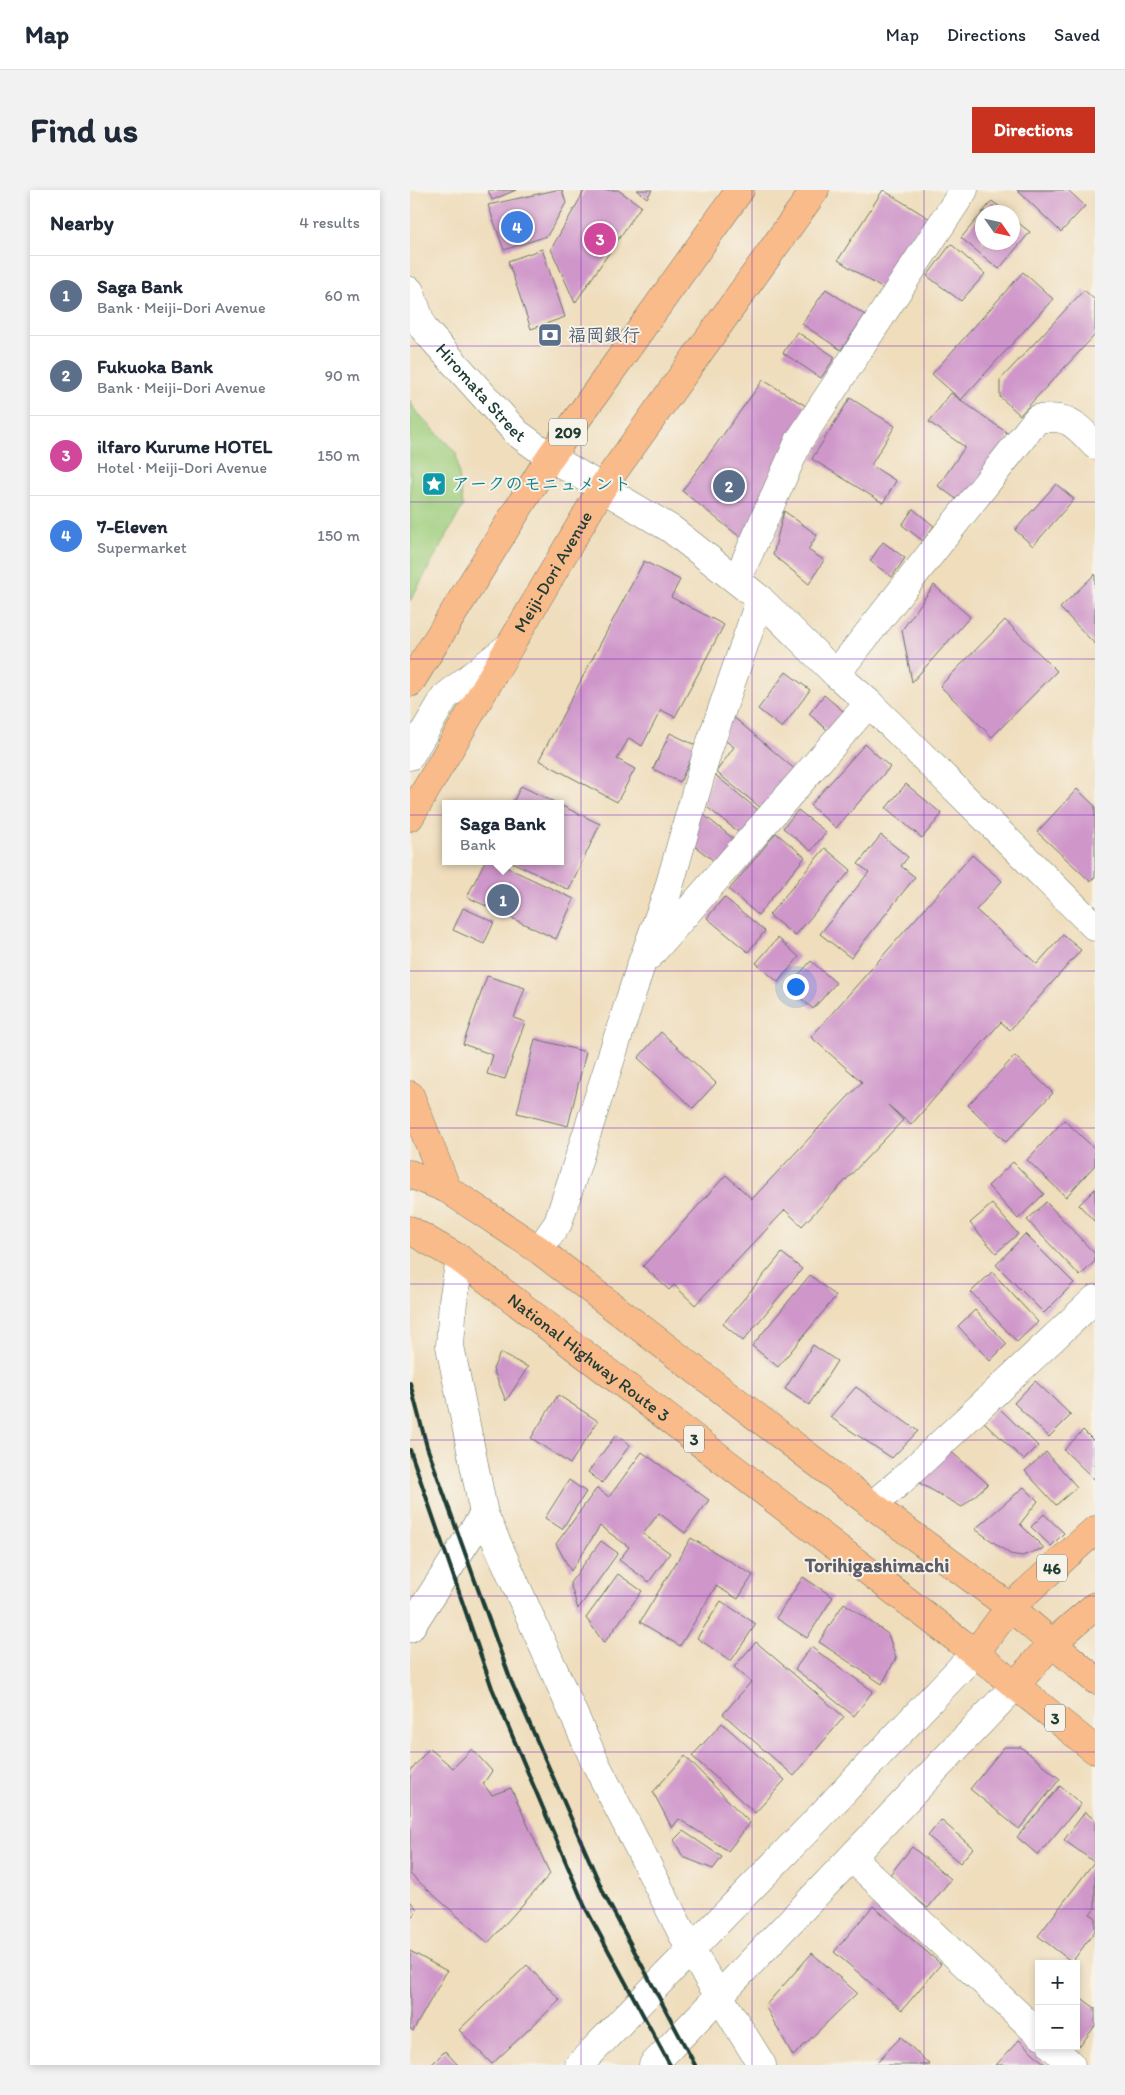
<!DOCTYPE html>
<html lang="en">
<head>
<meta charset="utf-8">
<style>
	:root { --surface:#fff; --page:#f2f2f3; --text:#1f2937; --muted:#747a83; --line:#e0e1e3; --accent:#c8321e }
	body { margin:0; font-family:Itim,"Klee One",sans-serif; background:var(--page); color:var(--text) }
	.controls { position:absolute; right:15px; bottom:15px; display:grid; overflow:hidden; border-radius:0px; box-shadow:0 2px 8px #0003 }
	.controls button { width:45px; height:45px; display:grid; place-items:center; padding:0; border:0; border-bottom:1px solid var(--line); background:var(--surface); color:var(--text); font:25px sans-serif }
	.compass { position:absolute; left:565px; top:15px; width:45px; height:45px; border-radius:50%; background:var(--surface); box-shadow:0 2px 8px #0003; rotate:124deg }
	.you { position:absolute; left:385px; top:796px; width:18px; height:18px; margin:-12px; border:4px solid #fff; border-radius:50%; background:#1a73e8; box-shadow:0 0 0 8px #1a73e833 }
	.badge { display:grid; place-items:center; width:32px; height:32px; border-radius:50%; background:var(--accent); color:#fff; font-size:16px; font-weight:700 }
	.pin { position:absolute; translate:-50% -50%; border:2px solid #fff; box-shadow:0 1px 5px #0006 }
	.popup { position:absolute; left:32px; top:610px; width:122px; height:65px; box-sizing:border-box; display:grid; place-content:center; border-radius:0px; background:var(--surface); filter:drop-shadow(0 1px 4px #0005); font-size:16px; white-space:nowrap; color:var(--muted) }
	.popup b { font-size:19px; color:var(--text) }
	.popup::after { content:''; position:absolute; left:50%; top:100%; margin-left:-10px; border:10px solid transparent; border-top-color:var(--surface) }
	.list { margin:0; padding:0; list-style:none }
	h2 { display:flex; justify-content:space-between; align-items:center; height:65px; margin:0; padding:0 20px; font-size:21px }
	h2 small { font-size:16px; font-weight:400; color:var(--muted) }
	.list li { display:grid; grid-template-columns:32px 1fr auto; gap:15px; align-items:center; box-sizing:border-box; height:80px; padding:0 20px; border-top:1px solid var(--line) }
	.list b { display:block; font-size:19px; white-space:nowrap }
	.list p { margin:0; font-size:16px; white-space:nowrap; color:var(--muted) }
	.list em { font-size:16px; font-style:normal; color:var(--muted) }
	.map { position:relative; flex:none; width:685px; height:1875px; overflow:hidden; border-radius:0px }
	header { display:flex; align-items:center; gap:30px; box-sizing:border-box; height:70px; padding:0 25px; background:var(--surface); border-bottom:1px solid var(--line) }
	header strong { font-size:24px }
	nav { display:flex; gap:28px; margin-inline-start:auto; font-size:18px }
	.intro { display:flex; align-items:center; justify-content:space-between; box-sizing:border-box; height:120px; padding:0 30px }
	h1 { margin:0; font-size:35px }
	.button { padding:12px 22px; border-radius:0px; background:var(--accent); color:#fff; font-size:18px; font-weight:700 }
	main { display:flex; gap:30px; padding:0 30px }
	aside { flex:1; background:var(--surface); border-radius:0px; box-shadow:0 2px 8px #0003 }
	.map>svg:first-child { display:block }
	.green { fill:#9ece7d; stroke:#5e8658 }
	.building { fill:#cf96ca }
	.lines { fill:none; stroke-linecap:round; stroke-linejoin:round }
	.minor-casing { stroke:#687564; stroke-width:29 }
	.major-casing { stroke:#687564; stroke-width:29 }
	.highway-casing { stroke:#687564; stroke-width:29 }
	.minor { stroke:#fff; stroke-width:28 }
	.major { stroke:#fabb8b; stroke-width:28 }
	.highway { stroke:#fabb8b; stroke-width:28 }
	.rail { stroke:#1f3d34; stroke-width:4 }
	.grid { fill:none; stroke:#7b2cbf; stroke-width:1; stroke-opacity:0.55 }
	.labels { text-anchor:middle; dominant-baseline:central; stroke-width:4; stroke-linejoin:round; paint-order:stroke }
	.shield { fill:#f7f3e8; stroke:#60746a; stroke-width:1 }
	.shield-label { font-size:16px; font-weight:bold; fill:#1f3d34 }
	.service-label { font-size:18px; font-weight:bold; fill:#4e5e75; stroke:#f7f3e8; text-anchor:start }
	.street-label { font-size:18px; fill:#1f3d34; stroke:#f7f3e8 }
	.culture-label { font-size:18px; font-weight:bold; fill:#0d838f; stroke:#f7f3e8; text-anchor:start }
	.quarter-label { font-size:20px; font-weight:bold; fill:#5d5c68; stroke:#f7f3e8 }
</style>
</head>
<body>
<header>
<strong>Map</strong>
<nav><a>Map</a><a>Directions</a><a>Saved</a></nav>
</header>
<div class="intro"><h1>Find us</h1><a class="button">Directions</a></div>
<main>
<aside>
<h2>Nearby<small>4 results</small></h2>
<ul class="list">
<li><span class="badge" style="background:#5c6f8a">1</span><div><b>Saga Bank</b><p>Bank · Meiji-Dori Avenue</p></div><em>60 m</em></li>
<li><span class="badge" style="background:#5c6f8a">2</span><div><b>Fukuoka Bank</b><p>Bank · Meiji-Dori Avenue</p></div><em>90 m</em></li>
<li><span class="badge" style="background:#d1479c">3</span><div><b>ilfaro Kurume HOTEL</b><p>Hotel · Meiji-Dori Avenue</p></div><em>150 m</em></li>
<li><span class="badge" style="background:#3f7fe0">4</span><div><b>7-Eleven</b><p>Supermarket</p></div><em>150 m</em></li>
</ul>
</aside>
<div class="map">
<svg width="685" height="1875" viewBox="0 0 685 1875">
	<rect width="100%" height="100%" fill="#f7f3e8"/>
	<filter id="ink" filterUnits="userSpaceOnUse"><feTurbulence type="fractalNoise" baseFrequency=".02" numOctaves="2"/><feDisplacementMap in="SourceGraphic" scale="10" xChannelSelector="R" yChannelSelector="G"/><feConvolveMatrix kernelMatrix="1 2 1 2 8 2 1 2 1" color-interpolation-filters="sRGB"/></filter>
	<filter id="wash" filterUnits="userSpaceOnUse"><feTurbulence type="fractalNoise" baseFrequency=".0096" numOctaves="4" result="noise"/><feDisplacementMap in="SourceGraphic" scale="20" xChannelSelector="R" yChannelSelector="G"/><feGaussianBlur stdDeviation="1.12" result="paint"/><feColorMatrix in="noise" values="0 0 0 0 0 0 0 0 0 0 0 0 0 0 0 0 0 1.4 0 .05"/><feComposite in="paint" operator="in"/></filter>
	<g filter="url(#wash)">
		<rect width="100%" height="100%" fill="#efddbc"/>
		<!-- green -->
		<polygon class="green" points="0,210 4,219 46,263 53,316 0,411"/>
		<g id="blocks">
			<!-- building -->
			<g class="building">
				<polygon points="78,0 106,0 82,10"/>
				<polygon points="146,0 152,0 156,13 137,46 94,60 78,15"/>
				<polygon points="175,0 208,0 231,16 165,113 141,59"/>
				<polygon points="227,0 242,0 237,8"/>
				<polygon points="473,0 520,29 473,99 428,70"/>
				<polygon points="607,0 658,0 675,16 651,42"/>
				<polygon points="582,11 596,22 572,22 572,52 602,52 602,28 620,42 589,79 551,48"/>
				<polygon points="541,54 575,84 551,111 517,86"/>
				<polygon points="132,59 155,127 121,139 98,71"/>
				<polygon points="613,82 643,109 551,210 522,184"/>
				<polygon points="416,99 455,125 431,160 392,134"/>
				<polygon points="674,100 685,110 685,145 610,225 590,207 590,190"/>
				<polygon points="387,142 425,167 411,188 373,163"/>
				<polygon points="353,190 396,216 335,351 272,301"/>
				<polygon points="541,203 600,245 552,313 528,296 555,257 519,232"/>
				<polygon points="440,208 485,236 461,275 486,291 473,313 402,269"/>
				<polygon points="646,294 664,309 623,356 605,340"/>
				<polygon points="503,319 524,336 513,351 492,335"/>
				<polygon points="374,321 407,345 398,360 414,370 399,394 363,365"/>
				<polygon points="473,352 495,368 482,387 460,371"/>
				<polygon points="234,371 270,390 261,407 314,435 265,527 251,520 232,556 219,548 207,569 225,579 207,612 129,570"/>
				<polygon points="685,384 685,454 650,418"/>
				<polygon points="524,395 560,427 502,492 492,440"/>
				<polygon points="595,430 647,481 582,547 530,496"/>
				<polygon points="376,482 400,500 372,538 348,519"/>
				<polygon points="414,505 439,526 423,545 399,524"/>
				<polygon points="321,525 388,582 356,622 306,582 324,557 313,549"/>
				<polygon points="260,543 287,556 270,592 243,579"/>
				<polygon points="455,554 480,577 426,638 400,615"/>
				<polygon points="303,583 354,625 336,648 293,614"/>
				<polygon points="496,594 532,624 512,648 476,618"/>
				<polygon points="111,596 148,614 102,614"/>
				<polygon points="667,599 685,616 685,687 680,691 627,642"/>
				<polygon points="150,615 190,634 159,700 100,671 150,671"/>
				<polygon points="388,620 416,642 401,661 373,638"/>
				<polygon points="289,621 330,654 312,677 279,652"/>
				<polygon points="366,643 395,667 348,725 319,700"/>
				<polygon points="471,645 498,667 491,676 505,687 441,768 410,744 459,682 448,674"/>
				<polygon points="415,658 441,680 385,746 359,725"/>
				<polygon points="562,665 592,691 566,720 627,774 653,745 671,760 600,840 591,832 501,935 478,915 493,930 392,1036 375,1020 285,1115 264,1095 259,1100 233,1076 316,985 342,1009 452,892 401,847"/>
				<polygon points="75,671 83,671 164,709 146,749 57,707"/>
				<polygon points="314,707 355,741 338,762 297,728"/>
				<polygon points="53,718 84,732 74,754 43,740"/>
				<polygon points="368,748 389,767 368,792 346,773"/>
				<polygon points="401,771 426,793 403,819 378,797"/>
				<polygon points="77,786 115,798 104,828 115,832 95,889 77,884 83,865 53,854"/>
				<polygon points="251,842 306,893 283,918 228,868"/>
				<polygon points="125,849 176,862 158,936 107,923"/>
				<polygon points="605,866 643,903 596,952 558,915"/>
				<polygon points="654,930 685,959 685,975 656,1007 617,970"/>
				<polygon points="603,972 634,1004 608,1029 578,996"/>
				<polygon points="685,999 685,1032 669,1015"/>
				<polygon points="636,1012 685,1064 685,1071 670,1086 617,1030"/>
				<polygon points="582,1014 608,1044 586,1063 560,1033"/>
				<polygon points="615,1044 664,1093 634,1123 586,1075"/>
				<polygon points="372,1063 392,1079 333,1151 313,1134"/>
				<polygon points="582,1082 628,1132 607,1152 561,1102"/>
				<polygon points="400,1085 426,1106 368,1177 342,1156"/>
				<polygon points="565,1120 597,1154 580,1171 548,1136"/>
				<polygon points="403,1155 427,1171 399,1215 375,1199"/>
				<polygon points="90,1163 118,1177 96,1211 83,1179"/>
				<polygon points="625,1191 661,1225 639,1247 604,1213"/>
				<polygon points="446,1197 508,1241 482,1268 420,1227"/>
				<polygon points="148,1205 188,1231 160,1274 121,1248"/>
				<polygon points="588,1217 628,1256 614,1270 574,1232"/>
				<polygon points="673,1240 685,1252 685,1290 654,1260"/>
				<polygon points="206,1245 220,1255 192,1293 178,1282"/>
				<polygon points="537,1258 578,1294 552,1317 504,1290"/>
				<polygon points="232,1262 299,1310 275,1343 249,1323 233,1344 260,1363 239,1392 209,1370 219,1357 190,1336 161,1381 146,1354 187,1298 199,1307"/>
				<polygon points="636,1262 667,1297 646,1315 615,1281"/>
				<polygon points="159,1290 176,1302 152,1339 135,1328"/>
				<polygon points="614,1297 628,1311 610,1334 634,1358 612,1366 600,1364 565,1339"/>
				<polygon points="634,1324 654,1343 641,1356 621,1337"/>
				<polygon points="281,1348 343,1385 328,1409 306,1396 270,1456 230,1432"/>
				<polygon points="191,1351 208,1363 168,1419 160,1393"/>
				<polygon points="208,1384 232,1401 194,1453 176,1428"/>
				<polygon points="393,1387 423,1407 397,1448 366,1428"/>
				<polygon points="311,1411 346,1434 321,1471 287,1448"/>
				<polygon points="434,1413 478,1444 486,1468 472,1494 409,1452"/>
				<polygon points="346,1452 434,1527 384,1586 313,1524 341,1492 324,1477"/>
				<polygon points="401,1457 463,1501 444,1526 385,1479"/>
				<polygon points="312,1533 375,1590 345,1623 282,1566"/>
				<polygon points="594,1557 611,1557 650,1589 609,1639 560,1599"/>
				<polygon points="19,1558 43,1578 62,1559 82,1581 73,1594 82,1605 101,1598 140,1684 78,1753 0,1684 0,1582"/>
				<polygon points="275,1566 340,1633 318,1661 269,1629 262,1638 243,1602"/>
				<polygon points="650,1596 671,1614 628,1665 607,1647"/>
				<polygon points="675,1622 685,1630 685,1718 680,1724 685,1727 685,1741 662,1772 628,1746 684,1672 654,1650"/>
				<polygon points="531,1630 563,1658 550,1673 518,1646"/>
				<polygon points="273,1641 312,1667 303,1679 273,1667 264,1650"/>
				<polygon points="502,1657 541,1689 518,1718 478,1687"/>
				<polygon points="0,1711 8,1720 0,1728"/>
				<polygon points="463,1716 531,1774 492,1820 424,1762"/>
				<polygon points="0,1761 37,1781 3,1841 0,1839"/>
				<polygon points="402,1763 447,1803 383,1866 355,1816"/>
				<polygon points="117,1775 150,1810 82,1874 49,1840"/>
				<polygon points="666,1804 685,1818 685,1836 670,1856 666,1853"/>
				<polygon points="491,1847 520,1875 464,1875"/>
				<polygon points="609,1850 636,1875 586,1875"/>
				<polygon points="35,1861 48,1875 21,1875"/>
			</g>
		</g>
	</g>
	<g filter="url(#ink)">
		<use href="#blocks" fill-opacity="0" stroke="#687564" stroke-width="1"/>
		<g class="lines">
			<defs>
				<g id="minor">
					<path id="s1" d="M0,101L13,138L107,243L140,267L261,339L350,409L426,484L459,513L685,737"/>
					<polyline points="327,390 389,251 554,0"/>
					<path d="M426,484L627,229C659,225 664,233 685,255"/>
					<polyline points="0,566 35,507 98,457"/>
					<polyline points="240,765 459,513"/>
					<polyline points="129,1060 148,1033 230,778 257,704 297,563 350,409"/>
					<polyline points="50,1069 43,1111 40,1156 74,1324 186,1574 280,1759 352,1875"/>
					<polyline points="462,1315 491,1291 685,1109"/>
					<polyline points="0,1438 74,1324"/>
					<polyline points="442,1668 629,1844"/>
					<polyline points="642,1856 661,1875"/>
					<polyline points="169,1875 402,1635 565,1463"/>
					<polyline points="243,1875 605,1496"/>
				</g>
				<g id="major">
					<polyline points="565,1463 600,1417 685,1340"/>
					<polyline points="605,1496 642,1453 685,1416"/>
				</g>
				<g id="highway">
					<polyline points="0,493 140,267 330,0"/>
					<path id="s2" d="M0,627L192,298L405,0"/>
					<polyline points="0,905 37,999"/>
					<polyline points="0,984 37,999 129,1060 462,1315 600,1417 685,1490"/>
					<path id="s3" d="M0,1040L50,1069L565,1463L685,1560"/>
				</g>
			</defs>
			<!-- minor casing -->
			<use href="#minor" class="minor-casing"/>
			<!-- major casing -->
			<use href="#major" class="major-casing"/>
			<!-- highway casing -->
			<use href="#highway" class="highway-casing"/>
			<!-- minor -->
			<use href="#minor" class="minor"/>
			<!-- major -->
			<use href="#major" class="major"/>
			<!-- highway -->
			<use href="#highway" class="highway"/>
			<!-- rail -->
			<g class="rail">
				<polyline points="0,1193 17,1257 101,1491 195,1706 285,1875"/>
				<polyline points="0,1260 82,1498 175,1717 260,1875"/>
			</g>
		</g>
	</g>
	<!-- grid -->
	<path class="grid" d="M171,0V1875M342,0V1875M514,0V1875M0,156H685M0,312H685M0,469H685M0,625H685M0,781H685M0,938H685M0,1094H685M0,1250H685M0,1406H685M0,1562H685M0,1719H685"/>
	<!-- icons -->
	<defs>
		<symbol id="bank-square" viewBox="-11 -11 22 22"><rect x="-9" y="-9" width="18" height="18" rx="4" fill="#5c6f8a" stroke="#f7f3e8"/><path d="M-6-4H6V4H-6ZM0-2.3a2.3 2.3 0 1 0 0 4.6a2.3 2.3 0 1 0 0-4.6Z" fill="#fff"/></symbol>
		<symbol id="sight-square" viewBox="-11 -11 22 22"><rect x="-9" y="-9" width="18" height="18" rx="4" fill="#0f9aa8" stroke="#f7f3e8"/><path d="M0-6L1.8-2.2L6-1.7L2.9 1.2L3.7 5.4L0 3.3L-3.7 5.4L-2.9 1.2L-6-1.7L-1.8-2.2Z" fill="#fff"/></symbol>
	</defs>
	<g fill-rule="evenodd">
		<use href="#bank-square" x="126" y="131" width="28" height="28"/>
		<use href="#sight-square" x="10" y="280" width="28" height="28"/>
	</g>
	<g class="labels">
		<!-- shield labels -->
		<g class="shield">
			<rect x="139" y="228.5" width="38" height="27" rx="4"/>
			<rect x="274" y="1235.5" width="20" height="27" rx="4"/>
			<rect x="627" y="1364.5" width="30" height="27" rx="4"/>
			<rect x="635" y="1514.5" width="20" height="27" rx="4"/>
		</g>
		<g class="shield-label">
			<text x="158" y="242">209</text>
			<text x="284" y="1249">3</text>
			<text x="642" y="1378">46</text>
			<text x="645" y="1528">3</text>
		</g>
		<!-- service labels -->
		<g class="service-label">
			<text x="158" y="145">福岡銀行</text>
		</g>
		<!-- street labels -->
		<g class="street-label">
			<text stroke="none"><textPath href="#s1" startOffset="126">Hiromata Street</textPath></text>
			<text stroke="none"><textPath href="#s2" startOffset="284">Meiji-Dori Avenue</textPath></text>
			<text stroke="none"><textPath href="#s3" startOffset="220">National Highway Route 3</textPath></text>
		</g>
		<!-- culture labels -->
		<g class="culture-label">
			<text x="42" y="294">アークのモニュメント</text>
		</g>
		<!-- quarter labels -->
		<g class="quarter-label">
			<text x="467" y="1375">Torihigashimachi</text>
		</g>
	</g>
</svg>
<div class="controls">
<button>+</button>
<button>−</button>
</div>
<svg class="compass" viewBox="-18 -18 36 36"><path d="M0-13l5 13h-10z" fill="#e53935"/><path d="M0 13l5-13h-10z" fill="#747a83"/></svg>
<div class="you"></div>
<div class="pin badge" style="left:93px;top:710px;background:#5c6f8a">1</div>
<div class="popup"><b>Saga Bank</b>Bank</div>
<div class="pin badge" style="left:319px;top:296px;background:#5c6f8a">2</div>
<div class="pin badge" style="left:190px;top:49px;background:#d1479c">3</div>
<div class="pin badge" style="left:107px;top:37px;background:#3f7fe0">4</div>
</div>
</main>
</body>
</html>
